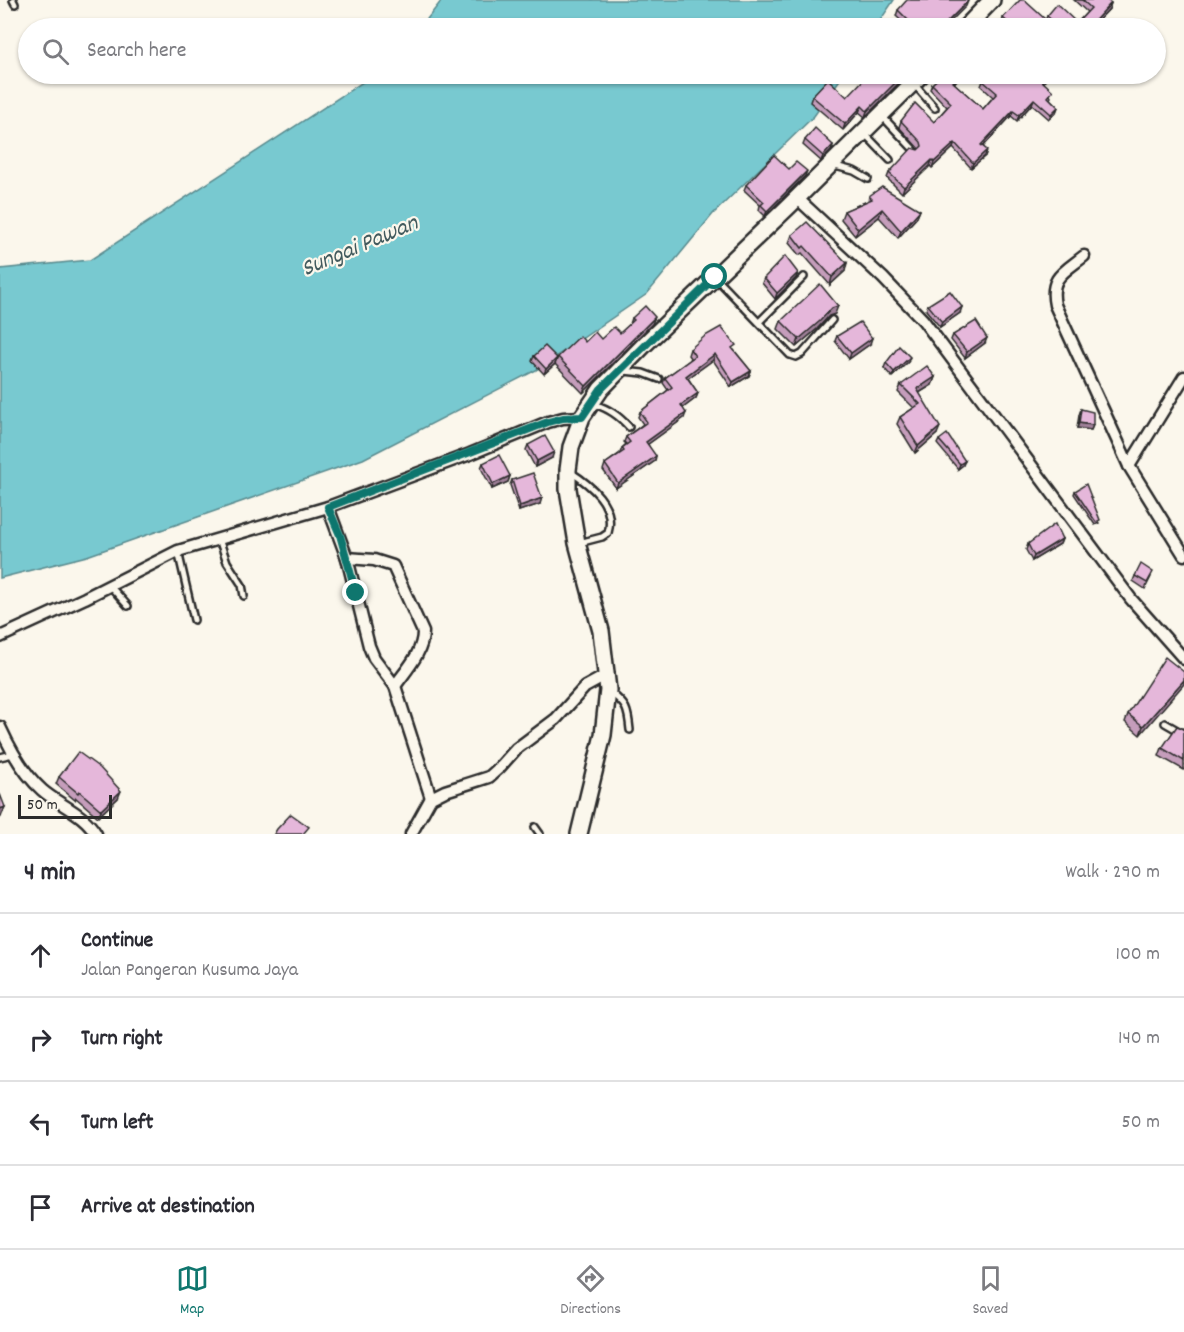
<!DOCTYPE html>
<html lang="en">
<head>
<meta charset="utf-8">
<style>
	:root { --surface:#fff; --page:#f2f2f3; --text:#2b2b33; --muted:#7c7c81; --line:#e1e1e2; --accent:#0f766e }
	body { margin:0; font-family:Dekko,sans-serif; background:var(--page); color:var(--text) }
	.scale { position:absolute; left:18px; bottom:15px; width:94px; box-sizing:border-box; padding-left:6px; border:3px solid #2b2b2b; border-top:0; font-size:16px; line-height:21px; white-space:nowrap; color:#2b2b2b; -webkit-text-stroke:4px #fbf7ec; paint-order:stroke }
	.stop { position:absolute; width:18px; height:18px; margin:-14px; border:4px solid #0f766e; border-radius:50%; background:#fff }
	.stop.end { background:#0f766e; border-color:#fff; box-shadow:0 2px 6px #0008 }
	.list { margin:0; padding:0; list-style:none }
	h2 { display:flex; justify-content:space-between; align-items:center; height:78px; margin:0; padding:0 24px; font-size:26px }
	h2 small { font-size:20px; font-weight:400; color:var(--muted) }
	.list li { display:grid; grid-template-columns:39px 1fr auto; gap:18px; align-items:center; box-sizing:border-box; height:84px; padding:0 24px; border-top:2px solid var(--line) }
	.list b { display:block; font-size:22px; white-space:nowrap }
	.list p { margin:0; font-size:20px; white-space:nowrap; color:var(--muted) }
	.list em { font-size:20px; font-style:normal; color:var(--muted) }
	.icon { flex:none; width:33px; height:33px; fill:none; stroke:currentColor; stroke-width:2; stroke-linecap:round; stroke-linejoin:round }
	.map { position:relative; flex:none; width:1184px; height:834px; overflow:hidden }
	.search { position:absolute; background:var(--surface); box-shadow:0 2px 4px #0004; left:18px; right:18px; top:18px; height:66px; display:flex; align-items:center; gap:15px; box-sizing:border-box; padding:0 21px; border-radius:33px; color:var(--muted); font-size:22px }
	.sheet { height:414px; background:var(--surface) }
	nav { display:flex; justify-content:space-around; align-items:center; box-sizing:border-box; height:84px; border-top:2px solid var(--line); background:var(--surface); font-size:16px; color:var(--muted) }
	nav a { display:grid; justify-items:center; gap:3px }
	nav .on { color:var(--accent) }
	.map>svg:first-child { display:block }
	.water { fill:#78c9d0; stroke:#598a8e; stroke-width:1.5 }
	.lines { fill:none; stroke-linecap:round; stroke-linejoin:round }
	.lane-casing { stroke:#2b2b2b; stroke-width:10 }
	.street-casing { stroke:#2b2b2b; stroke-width:15 }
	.secondary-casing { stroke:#2b2b2b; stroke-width:20 }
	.lane { stroke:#fbf7ec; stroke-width:5 }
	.street { stroke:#fbf7ec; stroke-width:10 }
	.secondary { stroke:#fbf7ec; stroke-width:15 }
	.wall { fill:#c59dbb; stroke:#2b2b2b; stroke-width:1.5 }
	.shaded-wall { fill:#a08099; stroke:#2b2b2b; stroke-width:1.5 }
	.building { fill:#e5b7da; stroke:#2b2b2b; stroke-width:1.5 }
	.route { stroke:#0f766e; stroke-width:8 }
	.labels { text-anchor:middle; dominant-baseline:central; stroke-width:4.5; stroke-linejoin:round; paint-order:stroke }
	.water-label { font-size:24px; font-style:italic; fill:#425a5d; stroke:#fbf7ec }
</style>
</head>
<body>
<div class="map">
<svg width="1184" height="834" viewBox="0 0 1184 834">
	<rect width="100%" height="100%" fill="#fbf7ec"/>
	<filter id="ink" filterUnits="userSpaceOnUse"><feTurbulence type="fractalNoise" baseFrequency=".0167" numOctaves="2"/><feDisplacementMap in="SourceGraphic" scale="12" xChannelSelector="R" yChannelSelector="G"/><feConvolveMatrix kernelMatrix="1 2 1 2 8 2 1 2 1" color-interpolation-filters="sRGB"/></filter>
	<g filter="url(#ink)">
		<!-- water -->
		<g class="water">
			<polygon points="442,0 894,0 875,28 420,28"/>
			<polygon points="375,74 844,74 814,116 713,214 647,294 536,370 363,459 87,556 0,578 0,269 90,260"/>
		</g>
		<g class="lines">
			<defs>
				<g id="lane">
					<polyline points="13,0 15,4"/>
					<polyline points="978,17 990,28"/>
					<polyline points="914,84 935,108"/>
					<polyline points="882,116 915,151"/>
					<polyline points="864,133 890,160"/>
					<polyline points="835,166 854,171 868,179"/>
					<polyline points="716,278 790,355 796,357 802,354 832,320"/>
					<polyline points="759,322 804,277"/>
					<polyline points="624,371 643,373 659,379"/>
					<path d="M594,404C609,409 618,415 629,427"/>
					<path d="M569,471C591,485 616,505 608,533L602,537L579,543"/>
					<polyline points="219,539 227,562 242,585 244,596"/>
					<polyline points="178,551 194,620"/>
					<polyline points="110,586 128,606"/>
					<path d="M609,691C627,705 628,709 630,730"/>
					<polyline points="1165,723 1184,734"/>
					<polyline points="0,757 13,754"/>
					<polyline points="535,827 540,834"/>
				</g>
				<g id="street">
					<polyline points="797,198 883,278 923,320 1131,599 1184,659"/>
					<path d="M1084,256C1064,272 1049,277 1055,305L1129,466L1184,555"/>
					<polyline points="1129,466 1184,377"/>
					<polyline points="328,507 347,558 369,646 374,658 395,686 431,798"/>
					<path d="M347,558L374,560L393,566L423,632C423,653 406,670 395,686"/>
					<polyline points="0,637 85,598 178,551 328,507 470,454 548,422 563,418 582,417"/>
					<path d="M0,727C10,749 23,773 42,790C59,805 84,813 96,834"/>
					<polyline points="411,834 431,798 445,791 489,777 499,768 516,749 556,719 585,687 607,675"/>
				</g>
				<g id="secondary">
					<polyline points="965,28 992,0"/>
					<polyline points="579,834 603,735 608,690 601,631 577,543 568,489 568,470 571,447 582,417 601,389 645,344 790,205 922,74"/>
				</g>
			</defs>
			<!-- lane casing -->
			<use href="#lane" class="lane-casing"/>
			<!-- street casing -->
			<use href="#street" class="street-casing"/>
			<!-- secondary casing -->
			<use href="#secondary" class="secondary-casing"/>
			<!-- lane -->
			<use href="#lane" class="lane"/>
			<!-- street -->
			<use href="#street" class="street"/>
			<!-- secondary -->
			<use href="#secondary" class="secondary"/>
		</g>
		<!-- wall -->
		<g class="wall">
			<polygon points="1074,0 1107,0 1111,3 1109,9 1091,28 1053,28 1045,21 1047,16 1077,23 1087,12"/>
			<polygon points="966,6 908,27 896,16 898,10"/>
			<polygon points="1003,18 1043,25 1040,28 1007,28 1002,23"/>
			<polygon points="943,74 962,74 954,83 983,109 993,97 981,86 983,81 1047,76 1044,83 1051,97 1050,99 1058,107 1056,112 1049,119 1032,104 1017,121 1011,116 983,147 987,150 985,156 971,168 953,148 932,168 930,166 902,193 887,178 889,173 919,149 899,127 901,121 934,122 947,107 930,89 932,84"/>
			<polygon points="900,79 898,84 865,117 859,112 843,130 810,102 812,96 847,97"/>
			<polygon points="805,140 833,145 831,151 821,161 803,145"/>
			<polygon points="789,169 805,176 765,216 759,210 760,205 744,190 746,185"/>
			<polygon points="869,196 920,210 917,217 898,238 879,217 855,236 841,219 844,211 868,201"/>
			<polygon points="792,235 845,271 830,285 802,253 799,255 789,243"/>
			<polygon points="798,273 796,278 775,299 762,283 764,278"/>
			<polygon points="928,305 960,313 940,327 926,310"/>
			<polygon points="835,314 829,316 817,329 796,347 778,329 781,321"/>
			<polygon points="632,318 652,324 583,393 555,364 558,357 601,339 620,333 630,324"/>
			<polygon points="953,335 985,343 965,358 951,340"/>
			<polygon points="837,336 870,344 849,359 835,341"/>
			<polygon points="690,349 734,350 751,371 749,376 731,387 713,360 688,378 698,393 696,398 683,408 684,418 648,444 655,461 616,488 603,470 605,464 620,453 622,448 626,444 624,442 626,437 643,424 638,417 640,412 668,390 663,383 665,378 691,359 688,355"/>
			<polygon points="534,356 555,364 544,374 532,361"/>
			<polygon points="908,362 892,377 884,368 886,363"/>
			<polygon points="935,377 932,385 919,393 937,434 915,453 897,424 900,417 914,408 898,392 901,385"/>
			<polygon points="1081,409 1093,425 1091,430 1077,428 1079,415"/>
			<polygon points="939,440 963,465 958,469 937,444"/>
			<polygon points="528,445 552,458 535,467 526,450"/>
			<polygon points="483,463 510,476 508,482 492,489 481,468"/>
			<polygon points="512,480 540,504 519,511 510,485"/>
			<polygon points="1075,491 1099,523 1095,525 1074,494"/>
			<polygon points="1062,539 1060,544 1032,561 1026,550 1028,544"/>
			<polygon points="1135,576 1151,577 1145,589 1133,581"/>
			<polygon points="1184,672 1140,735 1125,722 1128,714"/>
			<polygon points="1184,729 1184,770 1159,756 1162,748"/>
			<polygon points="59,777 118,798 98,817 76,798 75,800 56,784"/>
		</g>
		<!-- shaded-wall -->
		<g class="shaded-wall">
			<polygon points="968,1 966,6 944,28 941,28"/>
			<polygon points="1111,3 1109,9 1091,28 1088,28"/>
			<polygon points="1045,19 1043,25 1040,28 1036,28"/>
			<polygon points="902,74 905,74 900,79 898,84 865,117 867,111"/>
			<polygon points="959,74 962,74 951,87 953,82"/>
			<polygon points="1034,99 1032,104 1017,121 1019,115"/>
			<polygon points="862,106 859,112 843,130 845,124"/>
			<polygon points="1058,107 1056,112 1049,119 1051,114"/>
			<polygon points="1013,111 1011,116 979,151 981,145"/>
			<polygon points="955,143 953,148 932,168 934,162"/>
			<polygon points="833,145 831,151 821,161 823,156"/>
			<polygon points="987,150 985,156 971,168 973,163"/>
			<polygon points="932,160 930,166 902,193 904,187"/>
			<polygon points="807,171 805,176 765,216 767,211"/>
			<polygon points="882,209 879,217 855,236 858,229"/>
			<polygon points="920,210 917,217 898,238 901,231"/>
			<polygon points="847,263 845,271 830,285 832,277"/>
			<polygon points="798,273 796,278 775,299 777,293"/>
			<polygon points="838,306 835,314 829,316 817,329 796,347 799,339 832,308"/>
			<polygon points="962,307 960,313 940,327 942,322"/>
			<polygon points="655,317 652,324 583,393 586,386"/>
			<polygon points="872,338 870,344 849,359 851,353"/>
			<polygon points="987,338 985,343 965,358 967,352"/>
			<polygon points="715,354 713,360 684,381 686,376"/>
			<polygon points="910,357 908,362 892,377 894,372"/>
			<polygon points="557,358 555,364 544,374 546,369"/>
			<polygon points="751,371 749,376 731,387 733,382"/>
			<polygon points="935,377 932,385 914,396 917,389"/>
			<polygon points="698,393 696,398 679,411 681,405"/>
			<polygon points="686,413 684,418 644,447 646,442"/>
			<polygon points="1079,423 1093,425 1091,430 1077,428"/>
			<polygon points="940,427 937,434 915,453 918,446"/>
			<polygon points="554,452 552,458 535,467 537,461"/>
			<polygon points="656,456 655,461 616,488 618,483"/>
			<polygon points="965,461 963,465 958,469 960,464"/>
			<polygon points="510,476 508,482 492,489 493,484"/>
			<polygon points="542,498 540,504 519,511 520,506"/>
			<polygon points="1062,539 1060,544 1032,561 1034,556"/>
			<polygon points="1184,680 1184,684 1140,735 1143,726"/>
			<polygon points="121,791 118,798 98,817 101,810"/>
			<polygon points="5,807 1,817 0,818 0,809"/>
		</g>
		<!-- building -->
		<g class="building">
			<polygon points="907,0 968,0 968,1 941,28 906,28 911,23 898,10"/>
			<polygon points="1020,0 1024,0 1045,19 1036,28 1015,28 1003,18"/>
			<polygon points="1082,0 1107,0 1111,3 1088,28 1061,28 1047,16 1057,4 1077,23 1091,8"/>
			<polygon points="869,74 902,74 898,77 900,78 867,111 862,106 845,124 812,96 828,79 847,97"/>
			<polygon points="943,74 959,74 953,82 983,109 997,93 983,81 990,74 1044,74 1047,76 1042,81 1053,91 1048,97 1058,107 1051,114 1034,99 1019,115 1013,111 981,145 987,150 973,163 955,143 934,162 932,160 904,187 889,173 912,148 918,150 922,146 921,142 901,121 915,103 934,122 951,103 932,84"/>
			<polygon points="815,128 833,145 823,156 805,140"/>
			<polygon points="774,155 789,169 796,162 807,171 767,211 761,205 764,202 746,185"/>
			<polygon points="882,187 920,210 901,231 882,209 858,229 844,211 872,199 869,196"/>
			<polygon points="807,222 847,263 832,277 804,246 802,248 792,235"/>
			<polygon points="785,256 798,273 777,293 764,278"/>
			<polygon points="820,284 838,306 832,308 820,321 799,339 781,321"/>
			<polygon points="950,291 962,307 942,322 928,305"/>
			<polygon points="645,306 655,317 586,386 558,357 580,336 585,342 595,332 601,339 614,327 620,333 634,320 632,318"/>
			<polygon points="976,321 987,338 967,352 953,335"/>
			<polygon points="860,322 872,338 851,353 837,336"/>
			<polygon points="721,327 736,345 732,348 751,371 733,382 715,354 686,376 698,393 681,405 686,413 646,442 656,456 618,483 605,464 624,451 622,448 630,442 626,437 647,422 640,412 672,387 665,378 695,356 690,349 705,336"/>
			<polygon points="545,346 557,358 546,369 534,356"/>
			<polygon points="899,346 910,357 894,372 886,363"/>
			<polygon points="927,366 935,377 917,389 940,427 918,446 900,417 920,404 901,385"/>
			<polygon points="1081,409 1093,412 1093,425 1079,423"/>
			<polygon points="947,434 965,461 960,464 939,440"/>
			<polygon points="545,436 554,452 537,461 528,445"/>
			<polygon points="499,455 510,476 493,484 483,463"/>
			<polygon points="533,473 542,498 520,506 512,480"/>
			<polygon points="1086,484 1100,520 1096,522 1075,491"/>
			<polygon points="1055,524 1062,539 1034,556 1028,544"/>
			<polygon points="1141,564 1153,572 1147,583 1135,576"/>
			<polygon points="1165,657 1184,672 1184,680 1143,726 1128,714"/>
			<polygon points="1177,726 1184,729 1184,761 1162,748"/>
			<polygon points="78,752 100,768 121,791 101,810 79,791 78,793 59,777"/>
			<polygon points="0,794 5,807 0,809"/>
			<polygon points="291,814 309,827 303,834 274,834 277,829"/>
		</g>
	</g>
	<g class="lines" filter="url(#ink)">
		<!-- route -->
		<polyline class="route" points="356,593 340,535 328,507 548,422 563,418 582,417 601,389 715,277"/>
	</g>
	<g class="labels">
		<!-- water labels -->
		<g class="water-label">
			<text transform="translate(360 247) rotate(-23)">Sungai Pawan</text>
		</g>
	</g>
</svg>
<div class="scale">50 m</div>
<div class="stop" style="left:715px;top:277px"></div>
<div class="stop end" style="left:356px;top:593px"></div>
<div class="search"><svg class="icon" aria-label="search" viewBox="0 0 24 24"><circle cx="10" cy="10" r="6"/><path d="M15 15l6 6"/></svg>Search here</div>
</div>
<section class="sheet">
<h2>4 min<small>Walk · 290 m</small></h2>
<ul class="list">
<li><svg class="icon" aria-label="ahead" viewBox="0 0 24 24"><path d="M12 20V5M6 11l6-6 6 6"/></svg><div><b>Continue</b><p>Jalan Pangeran Kusuma Jaya</p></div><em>100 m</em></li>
<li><svg class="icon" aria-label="right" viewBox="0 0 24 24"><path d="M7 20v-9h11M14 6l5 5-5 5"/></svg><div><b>Turn right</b></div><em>140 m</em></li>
<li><svg class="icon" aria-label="left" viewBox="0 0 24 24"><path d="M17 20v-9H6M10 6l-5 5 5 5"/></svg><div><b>Turn left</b></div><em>50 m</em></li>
<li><svg class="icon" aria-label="arrive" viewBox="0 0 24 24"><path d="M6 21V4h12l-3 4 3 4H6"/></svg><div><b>Arrive at destination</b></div></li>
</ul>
</section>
<nav>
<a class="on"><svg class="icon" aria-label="map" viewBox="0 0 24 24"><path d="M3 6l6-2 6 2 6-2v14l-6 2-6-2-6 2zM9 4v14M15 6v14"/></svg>Map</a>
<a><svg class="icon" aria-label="directions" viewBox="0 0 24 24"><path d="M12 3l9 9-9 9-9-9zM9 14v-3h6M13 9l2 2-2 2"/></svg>Directions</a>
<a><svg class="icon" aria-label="saved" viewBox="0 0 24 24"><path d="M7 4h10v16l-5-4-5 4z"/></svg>Saved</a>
</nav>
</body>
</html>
